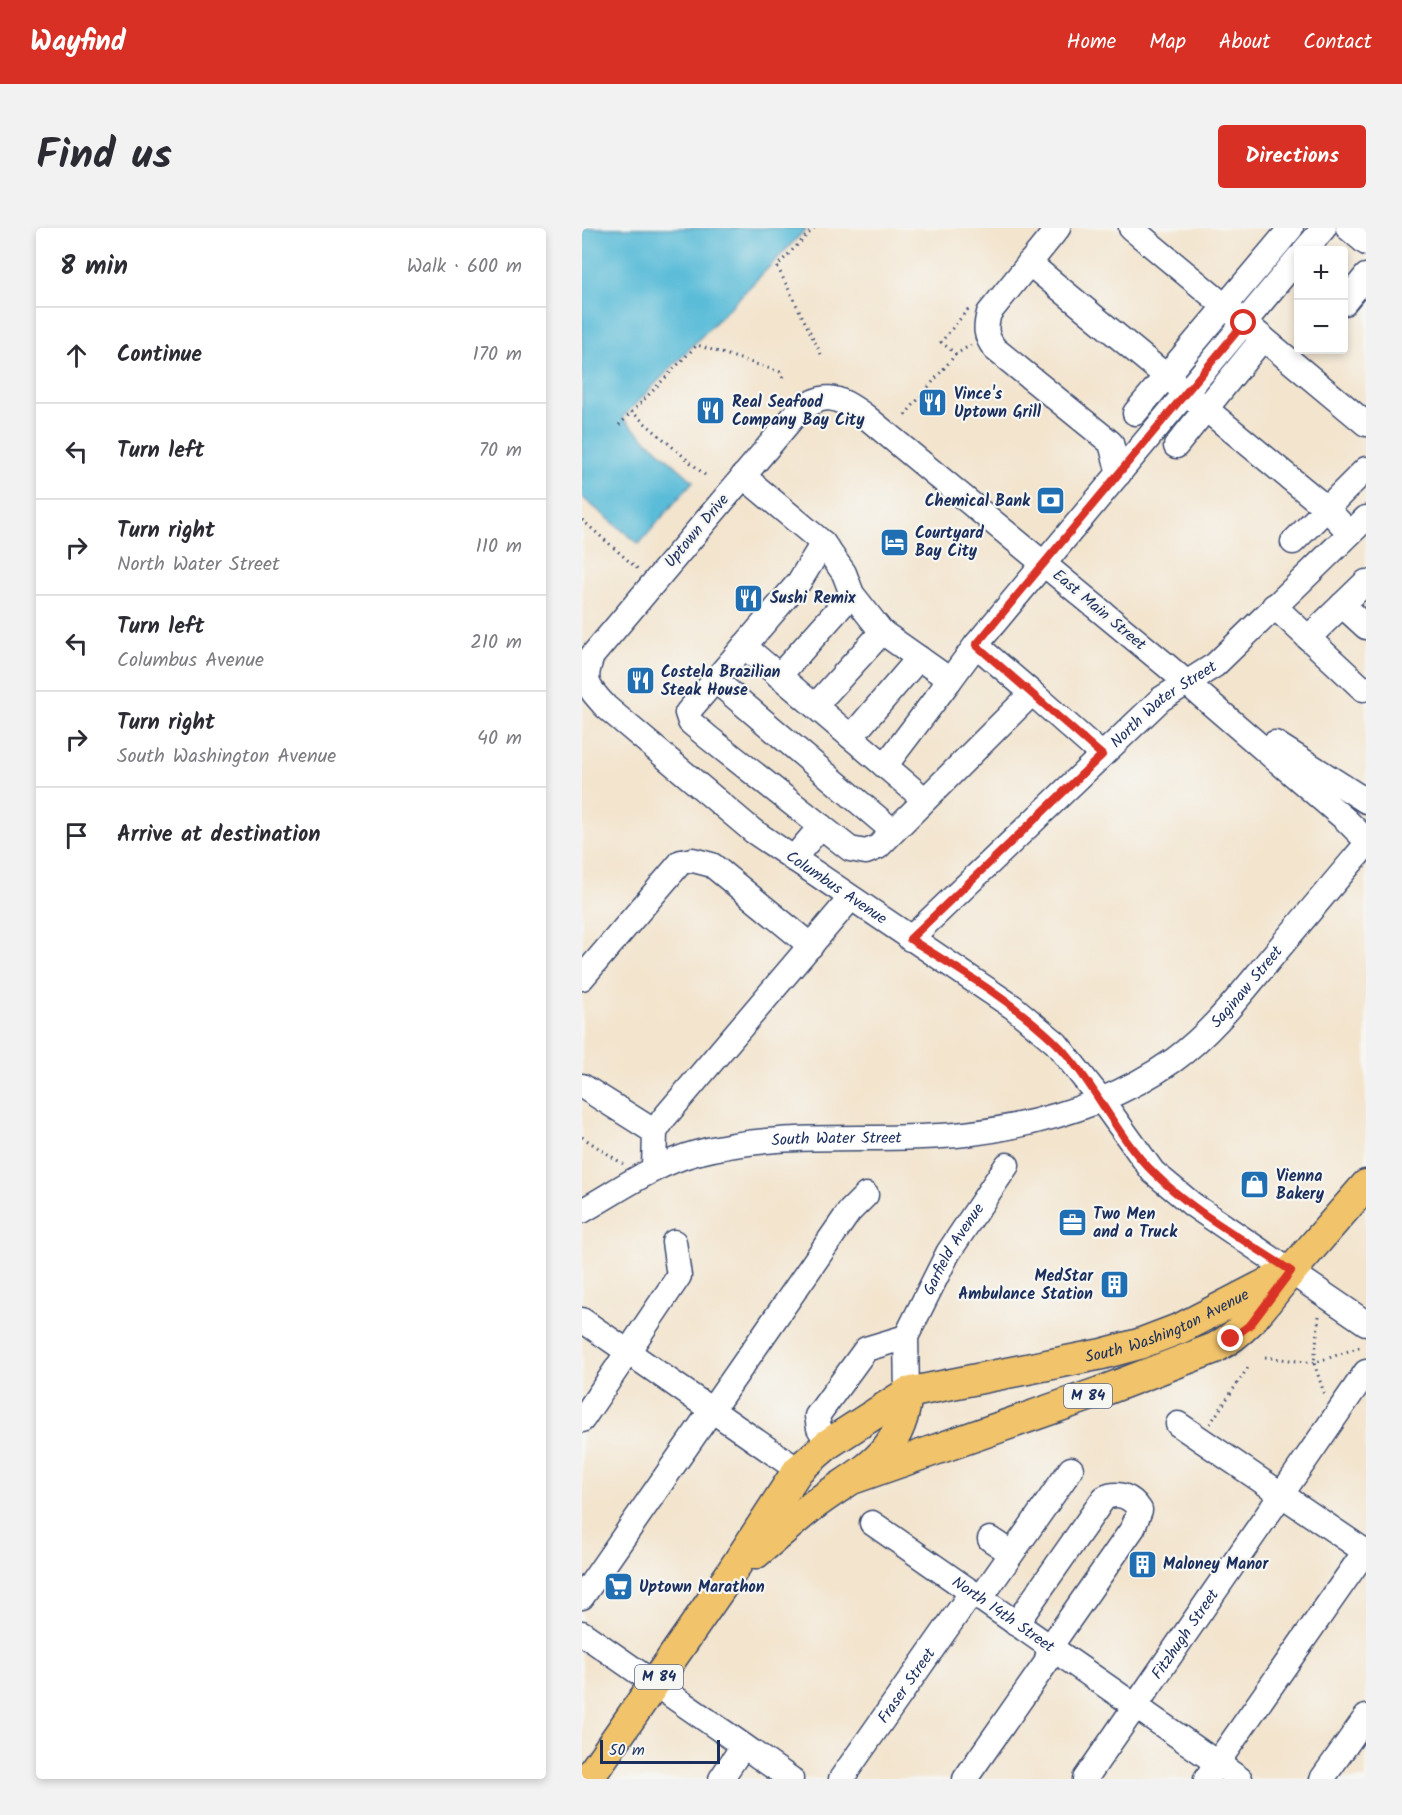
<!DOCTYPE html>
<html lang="en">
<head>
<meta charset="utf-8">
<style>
	:root { --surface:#fff; --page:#f2f2f3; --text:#2b2b33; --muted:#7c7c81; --line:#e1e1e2; --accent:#d93025 }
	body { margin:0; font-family:Kalam,sans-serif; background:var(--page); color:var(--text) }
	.controls { position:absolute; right:18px; top:18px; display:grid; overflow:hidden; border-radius:6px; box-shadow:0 3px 9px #0003 }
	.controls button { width:54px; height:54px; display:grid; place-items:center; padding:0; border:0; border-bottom:2px solid var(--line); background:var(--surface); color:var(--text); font:30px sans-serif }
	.scale { position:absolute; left:18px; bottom:15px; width:120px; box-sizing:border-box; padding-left:6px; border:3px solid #1b2f5e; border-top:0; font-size:16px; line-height:21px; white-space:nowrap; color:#1b2f5e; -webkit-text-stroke:4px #f6f6f2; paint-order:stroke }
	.stop { position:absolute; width:18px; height:18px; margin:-14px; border:4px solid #d93025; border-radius:50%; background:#fff }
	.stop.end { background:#d93025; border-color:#fff; box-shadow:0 2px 6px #0008 }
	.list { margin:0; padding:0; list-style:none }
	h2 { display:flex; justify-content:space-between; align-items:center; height:78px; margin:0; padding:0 24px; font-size:26px }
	h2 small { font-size:20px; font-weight:400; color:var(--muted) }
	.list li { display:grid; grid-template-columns:39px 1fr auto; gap:18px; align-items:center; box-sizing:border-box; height:96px; padding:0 24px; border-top:2px solid var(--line) }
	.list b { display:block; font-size:22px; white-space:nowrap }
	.list p { margin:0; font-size:20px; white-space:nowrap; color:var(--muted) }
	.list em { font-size:20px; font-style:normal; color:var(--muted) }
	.icon { flex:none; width:33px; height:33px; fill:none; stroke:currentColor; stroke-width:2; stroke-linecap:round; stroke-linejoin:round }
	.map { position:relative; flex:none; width:784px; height:1551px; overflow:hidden; border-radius:6px }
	header { display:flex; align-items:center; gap:36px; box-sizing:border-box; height:84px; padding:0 30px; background:var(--accent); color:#fff }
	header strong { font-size:28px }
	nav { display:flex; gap:33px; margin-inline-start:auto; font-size:21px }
	.intro { display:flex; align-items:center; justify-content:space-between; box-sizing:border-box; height:144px; padding:0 36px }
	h1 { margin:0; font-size:42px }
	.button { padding:15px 27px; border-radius:6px; background:var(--accent); color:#fff; font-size:21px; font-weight:700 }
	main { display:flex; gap:36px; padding:0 36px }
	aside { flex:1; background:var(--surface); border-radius:6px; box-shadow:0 3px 9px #0003 }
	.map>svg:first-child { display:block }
	.water { fill:#5abcd8; stroke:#3a769b; stroke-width:1.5 }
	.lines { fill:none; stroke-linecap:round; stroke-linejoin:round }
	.minor-casing { stroke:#3b4a6f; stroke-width:27 }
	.major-casing { stroke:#3b4a6f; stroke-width:33 }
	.path { stroke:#3b4a6f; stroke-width:3; stroke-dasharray:1.5 4.5; stroke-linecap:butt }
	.minor { stroke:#fff; stroke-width:24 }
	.major { stroke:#f1c36a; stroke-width:30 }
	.route { stroke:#d93025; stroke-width:8 }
	.labels { text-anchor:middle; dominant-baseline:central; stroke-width:4.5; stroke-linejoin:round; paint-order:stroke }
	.shield { fill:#f6f6f2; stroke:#5d6b8a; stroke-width:1.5 }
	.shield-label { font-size:15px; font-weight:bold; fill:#1b2f5e }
	.poi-label { font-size:16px; font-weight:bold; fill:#1b2f5e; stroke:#f6f6f2; text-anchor:start }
	.street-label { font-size:16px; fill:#1b2f5e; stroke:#f6f6f2 }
</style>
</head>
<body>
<header>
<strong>Wayfind</strong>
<nav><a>Home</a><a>Map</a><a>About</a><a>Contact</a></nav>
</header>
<div class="intro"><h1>Find us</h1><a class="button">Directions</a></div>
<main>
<aside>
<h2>8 min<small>Walk · 600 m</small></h2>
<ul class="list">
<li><svg class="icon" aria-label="ahead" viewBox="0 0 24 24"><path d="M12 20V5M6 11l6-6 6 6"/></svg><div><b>Continue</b></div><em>170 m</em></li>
<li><svg class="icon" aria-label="left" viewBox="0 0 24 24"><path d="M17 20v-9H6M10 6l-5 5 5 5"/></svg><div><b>Turn left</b></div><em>70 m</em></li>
<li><svg class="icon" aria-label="right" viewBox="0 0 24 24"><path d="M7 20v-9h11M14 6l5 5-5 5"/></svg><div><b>Turn right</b><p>North Water Street</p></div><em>110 m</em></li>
<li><svg class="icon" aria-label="left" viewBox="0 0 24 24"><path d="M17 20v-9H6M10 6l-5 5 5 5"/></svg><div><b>Turn left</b><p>Columbus Avenue</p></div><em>210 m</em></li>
<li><svg class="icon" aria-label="right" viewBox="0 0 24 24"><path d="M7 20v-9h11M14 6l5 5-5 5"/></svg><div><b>Turn right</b><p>South Washington Avenue</p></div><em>40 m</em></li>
<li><svg class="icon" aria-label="arrive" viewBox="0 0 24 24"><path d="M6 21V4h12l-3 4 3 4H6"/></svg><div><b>Arrive at destination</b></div></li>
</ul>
</aside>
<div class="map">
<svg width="784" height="1551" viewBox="0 0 784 1551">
	<rect width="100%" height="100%" fill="#f6f6f2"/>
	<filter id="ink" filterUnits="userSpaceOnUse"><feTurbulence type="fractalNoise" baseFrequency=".0167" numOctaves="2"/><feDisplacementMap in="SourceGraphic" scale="12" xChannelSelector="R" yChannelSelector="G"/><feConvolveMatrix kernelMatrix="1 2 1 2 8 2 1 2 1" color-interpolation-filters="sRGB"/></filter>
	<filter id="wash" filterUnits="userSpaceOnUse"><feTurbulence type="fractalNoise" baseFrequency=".008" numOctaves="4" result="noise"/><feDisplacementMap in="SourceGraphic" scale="24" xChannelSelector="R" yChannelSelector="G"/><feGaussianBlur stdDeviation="1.35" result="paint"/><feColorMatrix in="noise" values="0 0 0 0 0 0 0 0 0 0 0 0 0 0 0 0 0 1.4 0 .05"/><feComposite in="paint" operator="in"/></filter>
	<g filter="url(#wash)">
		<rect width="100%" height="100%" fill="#f3e4cd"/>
		<!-- water -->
		<polygon class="water" points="0,0 225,0 40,190 111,253 57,316 0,269"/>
	</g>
	<g filter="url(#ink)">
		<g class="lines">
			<defs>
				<g id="minor">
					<path d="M476,0L407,85C403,100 403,108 413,121L529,215L537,246"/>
					<polyline points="549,0 784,196"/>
					<polyline points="766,0 784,15"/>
					<polyline points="723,22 742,0"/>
					<polyline points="447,35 744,280 768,305"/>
					<polyline points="762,75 784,48"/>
					<polyline points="553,185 709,0"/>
					<polyline points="594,218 681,110"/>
					<polyline points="161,248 241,315 262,345 270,366 300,404 368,452 394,417 716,30"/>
					<polyline points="711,314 784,241"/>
					<polyline points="241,315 217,354 105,485 108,494 127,510 268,621 284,624 296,619 450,465 394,417"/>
					<polyline points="760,377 784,399"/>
					<polyline points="692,378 781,461 784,460"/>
					<polyline points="726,410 784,354"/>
					<polyline points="162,418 342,571"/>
					<polyline points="197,448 270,366"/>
					<polyline points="133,452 311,603"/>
					<polyline points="450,465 520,527"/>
					<polyline points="233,478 300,404"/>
					<polyline points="269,509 337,430"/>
					<polyline points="693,515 784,573"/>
					<polyline points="303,538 368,452"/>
					<path id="s1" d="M784,612L764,592L584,437L283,188C254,167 241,162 213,187L10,428C0,455 6,459 24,479L171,603L431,779L474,815L520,873L571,944L611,977L784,1095"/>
					<polyline points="211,631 239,598"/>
					<path id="s2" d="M328,711L579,471L633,437L784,290"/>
					<polyline points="0,750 99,634 111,632 130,637 229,718"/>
					<polyline points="0,858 73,904"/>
					<polyline points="72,941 73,904 82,890 268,671"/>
					<path id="s3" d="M0,983C37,962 73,936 114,925C202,901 294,916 383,906C457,897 531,875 592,832C628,806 656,770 684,736C717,696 751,656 784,617"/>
					<polyline points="0,1092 216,1242"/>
					<path id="s4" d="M325,1165L324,1109L366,1025L425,937"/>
					<polyline points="0,1192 97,1048 92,1014"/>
					<polyline points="596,1196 784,1324"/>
					<polyline points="246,1216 237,1200 235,1188 284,1121 324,1109"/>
					<path id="s5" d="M290,1295L658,1551"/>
					<polyline points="408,1311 429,1325"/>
					<polyline points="0,1369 267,984 284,967"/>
					<polyline points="398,1371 489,1241"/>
					<polyline points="0,1405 209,1551"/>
					<polyline points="139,1551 161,1518"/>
					<path id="s6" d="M259,1551L390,1364"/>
					<path d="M383,1551L464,1435L468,1419L551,1300L558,1282C550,1269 536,1263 522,1270L434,1396"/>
					<path id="s7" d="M503,1551L784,1144"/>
					<polyline points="624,1551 784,1322"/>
					<polyline points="740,1551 784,1489"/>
				</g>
				<g id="major">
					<path d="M273,1250L518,1164L633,1120C672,1098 683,1073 711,1041C735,1013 760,985 784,957"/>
					<path d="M173,1326C192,1311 210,1294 229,1279C276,1243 319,1232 325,1165"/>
					<path id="s8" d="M6,1551L147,1348L216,1242L246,1216L325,1165L520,1126L557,1116L599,1100L709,1043"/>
				</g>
			</defs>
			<!-- minor casing -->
			<use href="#minor" class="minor-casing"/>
			<!-- major casing -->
			<use href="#major" class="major-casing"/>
			<!-- path -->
			<g class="path">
				<polyline points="232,0 195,38 240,128"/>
				<polyline points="374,126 359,114 387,80"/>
				<polyline points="323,187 374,126 389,117"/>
				<polyline points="37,197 50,184"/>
				<polyline points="123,247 50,184 115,117 198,144 202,152"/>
				<polyline points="0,292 57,342"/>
				<polyline points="0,909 41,936"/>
				<polyline points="737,1088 732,1135 743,1168"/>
				<polyline points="683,1129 732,1135 781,1118"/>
				<polyline points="628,1196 667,1138"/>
			</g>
			<!-- minor -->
			<use href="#minor" class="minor"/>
			<!-- major -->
			<use href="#major" class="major"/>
		</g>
	</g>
	<g class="lines" filter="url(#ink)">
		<!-- route -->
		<path class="route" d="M649,1111L669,1096L709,1043C663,1012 611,984 572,945C533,908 512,852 473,814C430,773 378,742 328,711L520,527L394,417L662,95"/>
	</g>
	<!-- icons -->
	<defs>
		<symbol id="restaurant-square" viewBox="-11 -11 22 22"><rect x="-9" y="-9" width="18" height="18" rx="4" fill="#1f6fb2" stroke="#f6f6f2"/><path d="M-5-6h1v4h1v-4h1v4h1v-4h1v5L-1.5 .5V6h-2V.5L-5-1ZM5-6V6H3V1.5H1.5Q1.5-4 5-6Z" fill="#fff"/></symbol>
		<symbol id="bank-square" viewBox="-11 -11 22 22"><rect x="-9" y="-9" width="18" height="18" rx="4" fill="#1f6fb2" stroke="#f6f6f2"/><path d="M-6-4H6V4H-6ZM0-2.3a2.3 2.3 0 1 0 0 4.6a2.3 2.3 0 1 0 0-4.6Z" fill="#fff"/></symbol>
		<symbol id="hotel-square" viewBox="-11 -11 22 22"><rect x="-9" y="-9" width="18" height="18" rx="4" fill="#1f6fb2" stroke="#f6f6f2"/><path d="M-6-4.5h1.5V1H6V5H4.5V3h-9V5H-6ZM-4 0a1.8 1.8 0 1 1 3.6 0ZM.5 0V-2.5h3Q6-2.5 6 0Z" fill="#fff"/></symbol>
		<symbol id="shop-square" viewBox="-11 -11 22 22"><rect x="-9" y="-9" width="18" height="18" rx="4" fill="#1f6fb2" stroke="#f6f6f2"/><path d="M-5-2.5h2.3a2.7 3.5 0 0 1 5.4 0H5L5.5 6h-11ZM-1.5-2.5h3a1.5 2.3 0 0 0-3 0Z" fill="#fff"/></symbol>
		<symbol id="office-square" viewBox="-11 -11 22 22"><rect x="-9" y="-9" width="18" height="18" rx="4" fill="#1f6fb2" stroke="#f6f6f2"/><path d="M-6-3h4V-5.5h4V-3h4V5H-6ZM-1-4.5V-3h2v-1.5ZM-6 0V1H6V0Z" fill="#fff"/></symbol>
		<symbol id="building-square" viewBox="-11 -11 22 22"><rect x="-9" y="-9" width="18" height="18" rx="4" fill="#1f6fb2" stroke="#f6f6f2"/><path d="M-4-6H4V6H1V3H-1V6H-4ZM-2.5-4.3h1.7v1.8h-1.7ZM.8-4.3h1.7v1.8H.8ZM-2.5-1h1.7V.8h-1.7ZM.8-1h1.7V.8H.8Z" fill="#fff"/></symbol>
		<symbol id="supermarket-square" viewBox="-11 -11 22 22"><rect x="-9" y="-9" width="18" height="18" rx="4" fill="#1f6fb2" stroke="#f6f6f2"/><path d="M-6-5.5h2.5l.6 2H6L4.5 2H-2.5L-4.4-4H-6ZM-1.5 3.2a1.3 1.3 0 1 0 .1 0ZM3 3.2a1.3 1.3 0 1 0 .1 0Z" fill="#fff"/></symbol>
	</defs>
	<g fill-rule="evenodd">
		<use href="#restaurant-square" x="334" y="158" width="33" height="33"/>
		<use href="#restaurant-square" x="112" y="166" width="33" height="33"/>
		<use href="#bank-square" x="452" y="256" width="33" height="33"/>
		<use href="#hotel-square" x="296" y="298" width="33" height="33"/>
		<use href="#restaurant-square" x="150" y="354" width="33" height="33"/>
		<use href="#restaurant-square" x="42" y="436" width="33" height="33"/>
		<use href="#shop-square" x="656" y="940" width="33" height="33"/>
		<use href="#office-square" x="474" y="978" width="33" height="33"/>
		<use href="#building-square" x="516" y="1040" width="33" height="33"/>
		<use href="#building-square" x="544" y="1320" width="33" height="33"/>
		<use href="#supermarket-square" x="20" y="1342" width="33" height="33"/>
	</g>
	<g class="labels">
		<!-- shield labels -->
		<g class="shield">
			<rect x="482" y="1156" width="48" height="24" rx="4.5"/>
			<rect x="53" y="1437" width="48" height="24" rx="4.5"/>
		</g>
		<g class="shield-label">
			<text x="506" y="1168">M 84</text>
			<text x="77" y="1449">M 84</text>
		</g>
		<!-- poi labels -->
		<g class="poi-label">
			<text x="372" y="166">Vince's<tspan x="372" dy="18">Uptown Grill</tspan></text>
			<text x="150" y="174">Real Seafood<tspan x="150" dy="18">Company Bay City</tspan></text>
			<text x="448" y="273" text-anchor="end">Chemical Bank</text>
			<text x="333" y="305">Courtyard<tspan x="333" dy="18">Bay City</tspan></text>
			<text x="188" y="370">Sushi Remix</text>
			<text x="79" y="444">Costela Brazilian<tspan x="79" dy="18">Steak House</tspan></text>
			<text x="694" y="948">Vienna<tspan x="694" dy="18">Bakery</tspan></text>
			<text x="511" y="986">Two Men<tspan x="511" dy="18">and a Truck</tspan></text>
			<text x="511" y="1048" text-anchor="end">MedStar<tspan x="511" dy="18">Ambulance Station</tspan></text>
			<text x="581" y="1336">Maloney Manor</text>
			<text x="57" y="1359">Uptown Marathon</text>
		</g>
		<!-- street labels -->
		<g class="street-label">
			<text transform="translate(115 303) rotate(-50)">Uptown Drive</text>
			<text transform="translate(517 382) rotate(40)">East Main Street</text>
			<text stroke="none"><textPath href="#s2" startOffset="346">North Water Street</textPath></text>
			<text stroke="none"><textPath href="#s1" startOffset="1402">Columbus Avenue</textPath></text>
			<text stroke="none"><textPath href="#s3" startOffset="726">Saginaw Street</textPath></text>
			<text stroke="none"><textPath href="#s3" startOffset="270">South Water Street</textPath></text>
			<text stroke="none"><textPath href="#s4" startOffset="156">Garfield Avenue</textPath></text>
			<text stroke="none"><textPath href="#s8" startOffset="777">South Washington Avenue</textPath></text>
			<text stroke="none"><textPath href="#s5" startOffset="160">North 14th Street</textPath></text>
			<text stroke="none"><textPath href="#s7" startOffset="176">Fitzhugh Street</textPath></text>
			<text stroke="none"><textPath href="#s6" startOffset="114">Fraser Street</textPath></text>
		</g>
	</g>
</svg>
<div class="controls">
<button>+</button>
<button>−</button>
</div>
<div class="scale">50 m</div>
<div class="stop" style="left:662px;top:95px"></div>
<div class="stop end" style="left:649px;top:1111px"></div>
</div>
</main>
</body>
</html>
